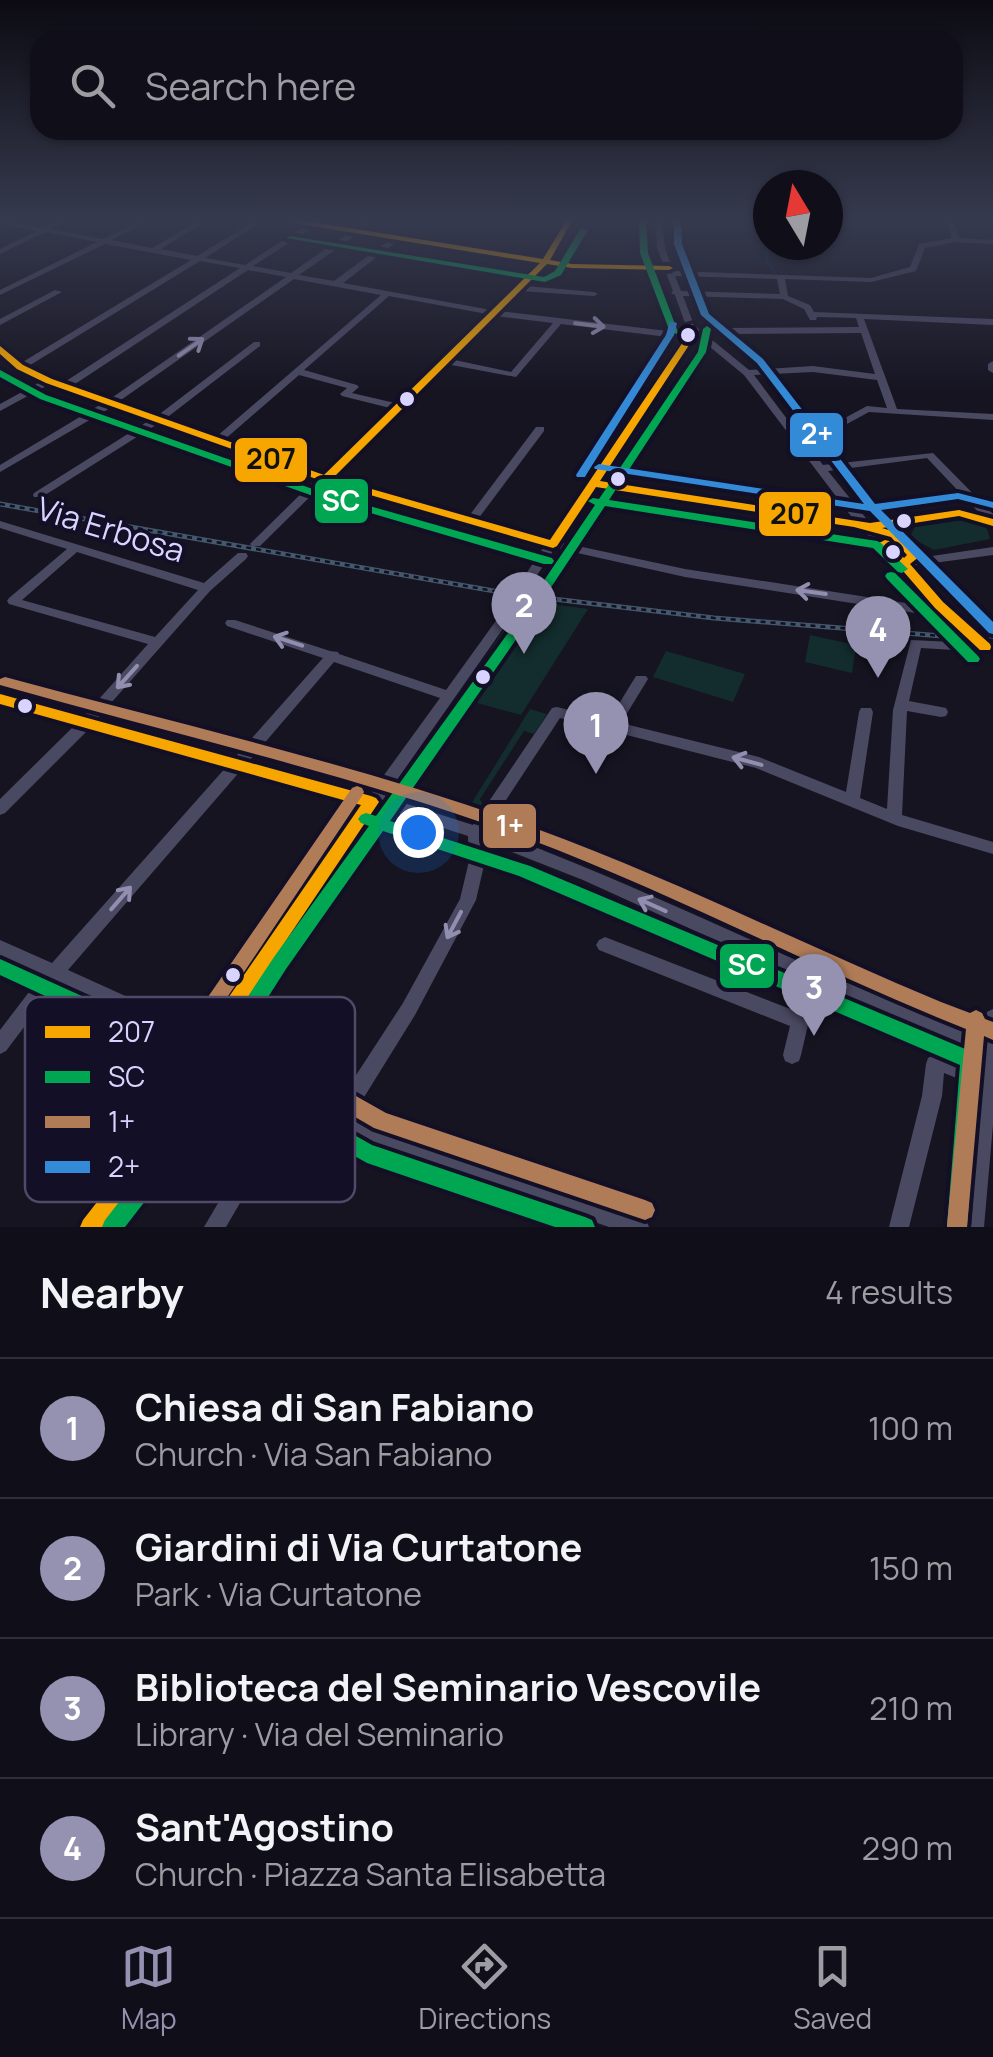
<!DOCTYPE html>
<html lang="en">
<head>
<meta charset="utf-8">
<style>
	:root { --surface:#100f19; --page:#1e1d26; --text:#f1f3f6; --muted:#9c9ca2; --line:#302f38; --accent:#9591b1 }
	body { margin:0; font-family:Manrope,sans-serif; background:var(--page); color:var(--text) }
	.compass { position:absolute; left:753px; top:170px; width:90px; height:90px; border-radius:50%; background:var(--surface); box-shadow:0 2px 8px #0004; rotate:350deg }
	.you { position:absolute; left:418px; top:832px; width:35px; height:35px; margin:-25px; border:8px solid #fff; border-radius:50%; background:#1a73e8; box-shadow:0 0 0 15px #1a73e833 }
	.badge { display:grid; place-items:center; width:65px; height:65px; border-radius:50%; background:var(--accent); color:#fff; font-size:32px; font-weight:700 }
	.pin { position:absolute; translate:-50% -82px; filter:drop-shadow(0 2px 5px #0008) }
	.pin::after { content:''; position:absolute; top:52px; width:35px; height:30px; background:inherit; clip-path:polygon(0 0,100% 0,50% 100%) }
	.list { margin:0; padding:0; list-style:none }
	h2 { display:flex; justify-content:space-between; align-items:center; height:130px; margin:0; padding:0 40px; font-size:42px }
	h2 small { font-size:32px; font-weight:400; color:var(--muted) }
	.list li { display:grid; grid-template-columns:65px 1fr auto; gap:30px; align-items:center; box-sizing:border-box; height:140px; padding:0 40px; border-top:2px solid var(--line) }
	.list b { display:block; font-size:38px; white-space:nowrap }
	.list p { margin:0; font-size:32px; white-space:nowrap; color:var(--muted) }
	.list em { font-size:32px; font-style:normal; color:var(--muted) }
	.icon { flex:none; width:55px; height:55px; fill:none; stroke:currentColor; stroke-width:2; stroke-linecap:round; stroke-linejoin:round }
	.map { position:relative; flex:none; width:993px; height:1227px; overflow:hidden }
	.search { position:absolute; background:var(--surface); box-shadow:0 2px 8px #0004; left:30px; right:30px; top:30px; height:110px; display:flex; align-items:center; gap:25px; box-sizing:border-box; padding:0 35px; border-radius:30px; color:var(--muted); font-size:38px }
	.sheet { height:690px; background:var(--surface) }
	nav { display:flex; justify-content:space-around; align-items:center; box-sizing:border-box; height:140px; border-top:2px solid var(--line); background:var(--surface); font-size:28px; color:var(--muted) }
	nav a { display:grid; justify-items:center; gap:5px }
	nav .on { color:var(--accent) }
	.map>svg:first-child { display:block }
	.green { fill:#132c2d }
	.lines { fill:none; stroke-linecap:round; stroke-linejoin:round }
	.stream { stroke:#0d2144; stroke-width:2.5 }
	.minor-tunnel { stroke:#333142; stroke-width:14; stroke-dasharray:14 8; stroke-linecap:butt }
	.minor { fill:#4a4962; fill-rule:evenodd }
	.rail-casing { stroke:#43596b; stroke-width:5 }
	.rail { stroke:#130f26; stroke-width:2.5; stroke-dasharray:5; stroke-linecap:butt }
	.bus-1-casing { stroke:#130f26; stroke-width:8 }
	.bus-2-casing { stroke:#130f26; stroke-width:8 }
	.bus-3-casing { stroke:#130f26; stroke-width:8 }
	.bus-4-casing { stroke:#130f26; stroke-width:8 }
	.bus-1 { fill:#f7a600; fill-rule:evenodd }
	.bus-2 { fill:#00a651; fill-rule:evenodd }
	.bus-3 { fill:#b07c57; fill-rule:evenodd }
	.bus-4 { fill:#338bd7; fill-rule:evenodd }
	.oneway { stroke:#928eb0 }
	.bus-dot { fill:#d9d4ff; stroke:#130f26; stroke-width:4 }
	.labels { text-anchor:middle; dominant-baseline:central; stroke-width:8; stroke-linejoin:round; paint-order:stroke }
	.street-label { font-size:32px; fill:#d9d4ff; stroke:#130f26 }
	.key { fill:#130f26; stroke:#4e4a67; stroke-width:2.5 }
	.key-label { font-size:28px; fill:#d9d4ff }
	.line-badge { stroke:#130f26; stroke-width:4 }
	.badge-label { font-size:28px; text-anchor:middle; font-weight:bold; fill:#fff }
	.pale-badge-label { font-size:28px; text-anchor:middle; font-weight:bold; fill:#111 }
</style>
</head>
<body>
<div class="map">
<svg width="993" height="1227" viewBox="0 0 993 1227">
	<rect width="100%" height="100%" fill="#161421"/>
	<!-- green -->
	<g class="green">
		<polygon points="965,520 986,526 990,539 934,550 910,537 915,527"/>
		<polygon points="523,600 588,609 521,715 459,698"/>
		<polygon points="810,635 856,645 852,673 805,662"/>
		<polygon points="666,651 745,674 733,702 653,677"/>
		<polygon points="530,709 547,714 534,734 524,731 480,799 483,806 473,821 463,817"/>
	</g>
	<g class="lines">
		<!-- stream -->
		<polyline class="stream" points="768,244 766,260 775,272"/>
		<!-- minor-tunnel -->
		<polyline class="minor-tunnel" points="959,623 980,643"/>
		<!-- minor -->
		<g class="minor">
			<path d="M0,221L43,228L57,221H65L51,229L103,239L140,221H148L112,240L152,248L198,221H206L161,249L197,256L255,221H263L205,258L245,265L306,225L290,221H306L355,229L366,221H374L363,230L543,259L566,221H572L550,260L572,264L664,266L657,248L655,221H662L665,248L673,271L871,278L910,267L919,244L952,238L947,221H954L959,238L993,240V244L956,242L925,248L916,271L871,282L785,279L788,296L810,305L814,312L993,319V325L864,319L897,409L993,414V420L869,412L845,425L795,428L823,465L933,453L993,514V526L959,516L875,529L905,560L993,547V555L911,566L963,620L965,623L963,626C954,628 951,622 945,616L941,617L685,577L555,548L526,592L522,593L516,589L545,545L466,524L465,522L325,482L260,546H252L250,544L252,542L316,479L159,423L42,497H34L33,495L34,493L150,420L112,407L0,472V465L103,403L50,384L0,411V404L42,381L17,369L0,354V346L21,363L191,260L105,244L0,295V290L97,242L45,232L0,254V249L37,231L0,224ZM314,227L350,232L291,273L253,266ZM358,234L391,239L334,281L299,275ZM399,240L540,263L491,310L343,283ZM200,261L240,268L63,383L27,367ZM547,264L572,268L665,270L673,291L671,293L675,295L686,326L681,332H676L499,311L520,291L594,296L598,294L594,292L525,286ZM248,270L286,277L110,399L72,386ZM675,276L777,279L780,294L681,291ZM294,279L381,295L216,437L165,419L260,346V342H254L157,416L118,402ZM389,296L487,314L395,403L352,393L359,387L357,385L304,370ZM683,296L783,299L804,309L810,320H816L817,317L856,318L859,327L718,328L714,331L718,334L861,333L875,374L813,366L749,370L694,325ZM495,316L553,323L511,372L450,359ZM561,324L676,338L683,337V342L549,539L478,519L544,431V427H536L469,516L331,477L399,410L402,409L403,406L446,364L516,377ZM693,333L744,375L854,520L599,481L691,342ZM813,372L877,380L887,408L867,406L843,419L790,423L754,375ZM299,375L347,388L340,394L342,396L390,408L322,474L224,440ZM927,458L983,517L959,510L869,522L828,471ZM595,487L861,528L938,608L685,569L559,542Z"/>
			<polygon points="55,290 62,292 0,325 0,319"/>
			<polygon points="993,361 993,373 988,370 988,364"/>
			<path d="M0,521L204,583L238,553H246L248,556L246,559L210,591L96,720L236,756L323,658L227,626L225,623L227,620H235L330,651L338,652L339,654L446,690L513,597H521L523,600L521,603L385,797L473,825L552,708L557,707L609,720L636,676H646L648,679L621,723L759,757L846,792L859,712L861,708H871L873,712L860,798L887,809L893,710L911,640L974,643L975,640L980,639L993,643V652L977,647L976,650L971,651L921,648L909,701L941,707L946,708L948,712L946,716L941,717L907,711L902,815L993,842V854L898,826L756,768L560,718L487,829C655,890 814,975 982,1037L987,1012L993,1009V1125L984,1227H964L977,1086L944,1073L942,1096L909,1227H889L922,1096L926,1064L928,1058L938,1053L979,1068L981,1054L924,1032L817,986L801,1055L799,1061L792,1064L785,1061L783,1055L790,1026L599,950L596,945L599,940L605,937L793,1010L801,979L583,880L484,841L485,861L476,900L415,1015L353,1115L378,1129L639,1217L646,1220L649,1227H609L374,1147L297,1105L226,1227H204L281,1096L238,1071L231,1083L178,1133L173,1135L103,1227H80L83,1220L158,1124L195,1046L180,1037L58,982L6,1051L0,1054V1030L42,975L0,956V940L52,963L228,765L89,729L5,813L0,815V799L75,725L0,704V694L83,717L148,644L9,604L7,601L9,598L67,549L0,528ZM77,552L198,590L155,637L22,600ZM334,662L440,698L371,793L250,760ZM242,769L364,803L259,948L205,1032L68,970ZM378,807L468,836L469,861L460,899L403,1003L336,1106C296,1084 258,1062 220,1040L271,958ZM211,1055L222,1062L217,1069L192,1094Z"/>
		</g>
		<defs>
			<polyline id="rail" points="0,504 511,594 714,618 993,640"/>
		</defs>
		<!-- rail casing -->
		<use href="#rail" class="rail-casing"/>
		<!-- rail -->
		<use href="#rail" class="rail"/>
		<defs>
			<g id="bus-1">
				<polygon points="290,221 306,221 543,259 566,221 572,221 550,260 572,264 669,266 673,268 669,270 572,268 547,264 333,478 550,540 683,342 686,326 693,324 691,342 600,481 870,523 959,510 993,519 993,526 959,516 882,528 899,533 918,553 920,556 910,564 943,602 990,644 991,647 990,650 980,650 935,608 879,543 885,540 889,541 904,558 907,555 891,537 854,527 596,487 557,546 553,548 322,481 46,383 17,369 0,354 0,346 23,365 52,379 324,475 540,263 293,223"/>
				<polygon points="0,694 371,796 376,798 379,802 214,1048 172,1138 103,1227 80,1227 83,1220 158,1124 202,1036 361,805 0,704"/>
			</g>
			<g id="bus-2">
				<polygon points="639,221 646,222 648,253 678,332 677,334 670,332 640,253"/>
				<polygon points="581,228 588,230 561,275 545,282 286,238 290,236 544,277 555,271"/>
				<polygon points="707,326 711,329 706,352 609,500 877,541 881,543 908,569 902,573 898,572 873,548 605,506 524,628 390,821 530,866 977,1054 979,1060 967,1227 947,1226 960,1065 519,876 383,831 286,969 226,1063 372,1145 585,1217 592,1220 595,1227 555,1227 367,1163 217,1078 187,1147 125,1227 102,1227 105,1220 173,1133 202,1069 0,975 0,959 210,1054 274,957 369,826 361,823 358,819 361,815 366,813 376,816 516,622 595,505 588,501 593,498 599,499 698,352 703,329"/>
				<polygon points="0,370 46,395 324,493 552,558 554,561 552,564 544,564 316,497 40,399 0,377"/>
				<polygon points="891,572 895,573 978,656 980,659 978,662 968,662 887,579 885,576 887,573"/>
			</g>
			<g id="bus-3">
				<path d="M5,677C183,725 363,766 537,829C674,879 806,946 941,1002L970,1013L976,1010L982,1013L985,1019L993,1022V1040L984,1036L967,1227H947V1225L966,1029C817,970 676,894 526,838C354,775 176,735 0,685V679Z"/>
				<polygon points="357,786 362,788 364,792 362,796 212,1020 217,1018 223,1021 386,1113 645,1200 652,1203 655,1210 652,1217 645,1220 374,1128 211,1033 208,1027 200,1038 194,1041 188,1038 185,1032 188,1026 352,788"/>
			</g>
			<g id="bus-4">
				<polygon points="674,221 681,221 682,244 709,314 763,359 875,504 958,493 993,502 993,508 958,499 881,510 993,622 993,634 989,633 870,511 595,469 594,467 599,464 864,504 757,363 701,315 674,244"/>
				<polygon points="670,321 677,323 674,335 586,475 585,477 577,477 576,475 666,335"/>
			</g>
		</defs>
		<!-- bus-1 casing -->
		<use href="#bus-1" class="bus-1-casing"/>
		<!-- bus-2 casing -->
		<use href="#bus-2" class="bus-2-casing"/>
		<!-- bus-3 casing -->
		<use href="#bus-3" class="bus-3-casing"/>
		<!-- bus-4 casing -->
		<use href="#bus-4" class="bus-4-casing"/>
		<!-- bus-1 -->
		<use href="#bus-1" class="bus-1"/>
		<!-- bus-2 -->
		<use href="#bus-2" class="bus-2"/>
		<!-- bus-3 -->
		<use href="#bus-3" class="bus-3"/>
		<!-- bus-4 -->
		<use href="#bus-4" class="bus-4"/>
	</g>
	<!-- one-way arrows -->
	<defs><path id="oneway-shaft" d="M-6 0H5M1.5-3L5.5 0L1.5 3" fill="none" stroke-width="1.6" stroke-linecap="round" stroke-linejoin="round" transform="scale(2.5)"/></defs>
	<g class="oneway">
		<use href="#oneway-shaft" transform="translate(590 325) rotate(7)"/>
		<use href="#oneway-shaft" transform="translate(191 347) rotate(-35)"/>
		<use href="#oneway-shaft" transform="translate(811 592) rotate(-172)"/>
		<use href="#oneway-shaft" transform="translate(288 641) rotate(-162)"/>
		<use href="#oneway-shaft" transform="translate(127 677) rotate(132)"/>
		<use href="#oneway-shaft" transform="translate(747 761) rotate(-165)"/>
		<use href="#oneway-shaft" transform="translate(121 898) rotate(-49)"/>
		<use href="#oneway-shaft" transform="translate(652 905) rotate(-156)"/>
		<use href="#oneway-shaft" transform="translate(454 925) rotate(118)"/>
	</g>
	<!-- sky -->
	<linearGradient id="sky" x2="0" y2="1"><stop stop-color="#0c0b12"/><stop offset="0.56" stop-color="#363a4e"/><stop offset="1" stop-color="#363a4e" stop-opacity="0"/></linearGradient>
	<rect width="993" height="393" fill="url(#sky)"/>
	<!-- markers -->
	<g class="bus-dot">
		<circle cx="688" cy="335" r="9"/>
		<circle cx="407" cy="399" r="9"/>
		<circle cx="618" cy="479" r="9"/>
		<circle cx="904" cy="521" r="9"/>
		<circle cx="893" cy="552" r="9"/>
		<circle cx="483" cy="677" r="9"/>
		<circle cx="25" cy="706" r="9"/>
		<circle cx="233" cy="975" r="9"/>
	</g>
	<g class="labels">
		<!-- street labels -->
		<g class="street-label">
			<text transform="translate(111 529) rotate(17)">Via Erbosa</text>
		</g>
	</g>
	<!-- legend -->
	<rect x="25" y="997" width="330" height="205" rx="15" class="key"/>
	<rect x="45" y="1026" width="45" height="12" fill="#f7a600"/>
	<rect x="45" y="1071" width="45" height="12" fill="#00a651"/>
	<rect x="45" y="1116" width="45" height="12" fill="#b07c57"/>
	<rect x="45" y="1161" width="45" height="12" fill="#338bd7"/>
	<g class="key-label">
		<text x="108" y="1042">207</text>
		<text x="108" y="1087">SC</text>
		<text x="108" y="1132">1+</text>
		<text x="108" y="1177">2+</text>
	</g>
	<g class="line-badge">
		<rect x="788" y="411" width="57" height="48" rx="10" fill="#338bd7"/>
		<rect x="233" y="436" width="76" height="48" rx="10" fill="#f7a600"/>
		<rect x="313" y="477" width="57" height="48" rx="10" fill="#00a651"/>
		<rect x="757" y="490" width="76" height="48" rx="10" fill="#f7a600"/>
		<rect x="481" y="802" width="57" height="48" rx="10" fill="#b07c57"/>
		<rect x="718" y="942" width="58" height="48" rx="10" fill="#00a651"/>
	</g>
	<g class="badge-label">
		<text x="817" y="444">2+</text>
		<text x="341" y="511">SC</text>
		<text x="510" y="836">1+</text>
		<text x="747" y="975">SC</text>
	</g>
	<g class="pale-badge-label">
		<text x="271" y="469">207</text>
		<text x="795" y="524">207</text>
	</g>
</svg>
<svg class="compass" viewBox="-18 -18 36 36"><path d="M0-13l5 13h-10z" fill="#e53935"/><path d="M0 13l5-13h-10z" fill="#9c9ca2"/></svg>
<div class="you"></div>
<div class="pin badge" style="left:596px;top:774px">1</div>
<div class="pin badge" style="left:524px;top:654px">2</div>
<div class="pin badge" style="left:814px;top:1036px">3</div>
<div class="pin badge" style="left:878px;top:678px">4</div>
<div class="search"><svg class="icon" aria-label="search" viewBox="0 0 24 24"><circle cx="10" cy="10" r="6"/><path d="M15 15l6 6"/></svg>Search here</div>
</div>
<section class="sheet">
<h2>Nearby<small>4 results</small></h2>
<ul class="list">
<li><span class="badge">1</span><div><b>Chiesa di San Fabiano</b><p>Church · Via San Fabiano</p></div><em>100 m</em></li>
<li><span class="badge">2</span><div><b>Giardini di Via Curtatone</b><p>Park · Via Curtatone</p></div><em>150 m</em></li>
<li><span class="badge">3</span><div><b>Biblioteca del Seminario Vescovile</b><p>Library · Via del Seminario</p></div><em>210 m</em></li>
<li><span class="badge">4</span><div><b>Sant'Agostino</b><p>Church · Piazza Santa Elisabetta</p></div><em>290 m</em></li>
</ul>
</section>
<nav>
<a class="on"><svg class="icon" aria-label="map" viewBox="0 0 24 24"><path d="M3 6l6-2 6 2 6-2v14l-6 2-6-2-6 2zM9 4v14M15 6v14"/></svg>Map</a>
<a><svg class="icon" aria-label="directions" viewBox="0 0 24 24"><path d="M12 3l9 9-9 9-9-9zM9 14v-3h6M13 9l2 2-2 2"/></svg>Directions</a>
<a><svg class="icon" aria-label="saved" viewBox="0 0 24 24"><path d="M7 4h10v16l-5-4-5 4z"/></svg>Saved</a>
</nav>
</body>
</html>
